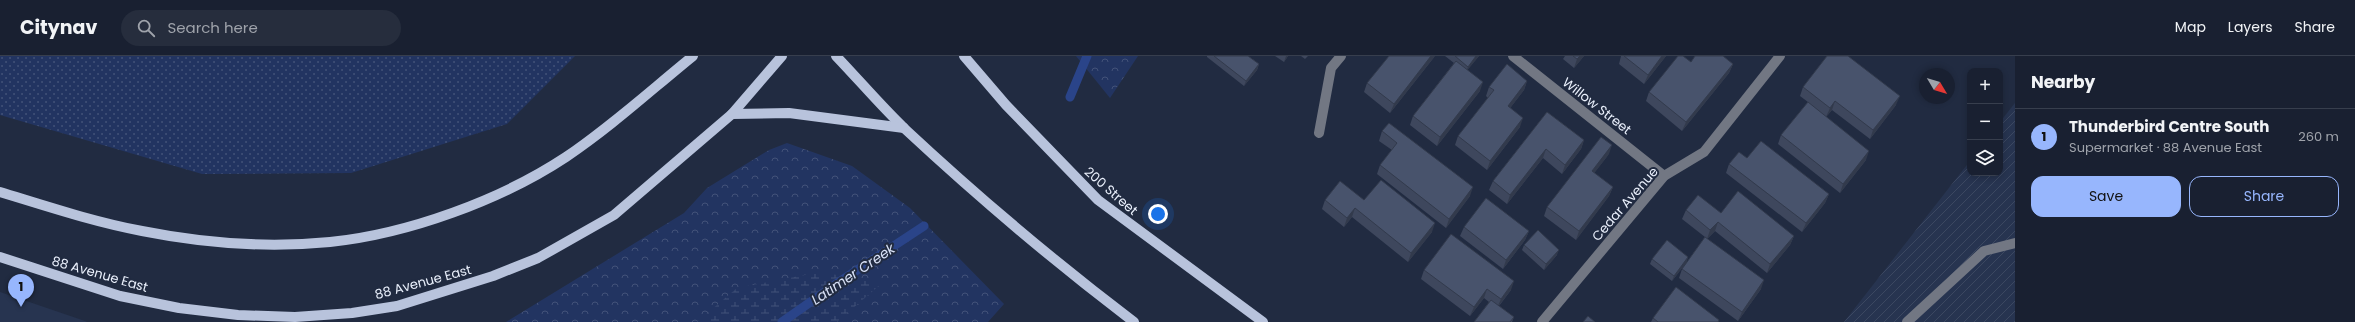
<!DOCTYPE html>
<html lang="en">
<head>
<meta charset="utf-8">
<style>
	:root { --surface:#192031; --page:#262d3d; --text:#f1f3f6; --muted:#9fa3ab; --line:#373e4d; --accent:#97b6fd }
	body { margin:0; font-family:Poppins,sans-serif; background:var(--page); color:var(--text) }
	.controls { position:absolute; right:12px; top:12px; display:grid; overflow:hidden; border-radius:8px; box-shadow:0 2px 6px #0003 }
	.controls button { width:36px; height:36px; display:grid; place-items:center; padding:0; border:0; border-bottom:1px solid var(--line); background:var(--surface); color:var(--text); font:20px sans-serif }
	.compass { position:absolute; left:1919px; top:12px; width:36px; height:36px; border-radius:50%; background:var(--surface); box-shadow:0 2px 6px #0003; rotate:128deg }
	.you { position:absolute; left:1158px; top:158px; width:14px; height:14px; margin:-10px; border:3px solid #fff; border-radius:50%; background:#1a73e8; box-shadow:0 0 0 6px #1a73e833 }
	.badge { display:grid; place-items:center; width:26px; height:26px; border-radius:50%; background:var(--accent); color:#111; font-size:13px; font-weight:700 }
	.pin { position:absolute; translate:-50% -33px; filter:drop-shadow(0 1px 2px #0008) }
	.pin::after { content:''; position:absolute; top:21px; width:14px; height:12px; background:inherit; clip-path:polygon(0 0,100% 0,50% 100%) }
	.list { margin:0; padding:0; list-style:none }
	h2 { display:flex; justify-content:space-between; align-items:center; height:52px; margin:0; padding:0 16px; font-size:17px }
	h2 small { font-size:13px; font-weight:400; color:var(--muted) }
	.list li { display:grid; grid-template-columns:26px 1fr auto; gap:12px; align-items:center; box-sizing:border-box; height:56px; padding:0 16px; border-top:1px solid var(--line) }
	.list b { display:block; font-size:15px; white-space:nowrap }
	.list p { margin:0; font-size:13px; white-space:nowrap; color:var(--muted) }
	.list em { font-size:13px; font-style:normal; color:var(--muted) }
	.actions { display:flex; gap:8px; padding:12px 16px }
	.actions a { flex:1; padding:9px 0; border:1px solid var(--accent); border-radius:12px; text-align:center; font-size:14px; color:var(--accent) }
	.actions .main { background:var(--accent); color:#111 }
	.icon { flex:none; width:22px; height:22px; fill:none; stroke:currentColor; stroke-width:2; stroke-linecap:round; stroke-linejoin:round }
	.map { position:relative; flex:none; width:2015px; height:266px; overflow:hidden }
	header { display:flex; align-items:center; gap:24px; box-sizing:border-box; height:56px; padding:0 20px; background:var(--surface); border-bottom:1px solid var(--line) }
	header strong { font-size:19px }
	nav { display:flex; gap:22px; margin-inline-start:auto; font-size:14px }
	.search { width:280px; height:36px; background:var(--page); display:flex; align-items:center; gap:10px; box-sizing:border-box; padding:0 14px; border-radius:22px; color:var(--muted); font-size:15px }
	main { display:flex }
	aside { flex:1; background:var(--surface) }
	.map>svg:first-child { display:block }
	.built { fill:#273450 }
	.industrial { fill:url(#industrial-furrows) }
	.green { fill:url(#green-dots) }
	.forest { fill:url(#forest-crowns) }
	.wetland { fill:url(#wetland-marsh) }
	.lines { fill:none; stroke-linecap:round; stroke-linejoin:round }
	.stream { stroke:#2a4489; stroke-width:9 }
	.minor { stroke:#727783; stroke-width:10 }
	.major { stroke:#b8c3dc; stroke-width:10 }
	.wall { fill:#3e475d }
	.shaded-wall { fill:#323a4c }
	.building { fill:#48536c; stroke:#323a4c }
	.labels { text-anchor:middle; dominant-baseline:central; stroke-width:4; stroke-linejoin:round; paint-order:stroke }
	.street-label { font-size:13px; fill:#eaf0fc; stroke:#212b41 }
	.water-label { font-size:14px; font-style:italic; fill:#d8e1f6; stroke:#212b41 }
</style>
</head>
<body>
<header>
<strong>Citynav</strong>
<div class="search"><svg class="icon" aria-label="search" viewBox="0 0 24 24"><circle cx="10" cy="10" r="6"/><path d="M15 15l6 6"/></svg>Search here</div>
<nav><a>Map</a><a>Layers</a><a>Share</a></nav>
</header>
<main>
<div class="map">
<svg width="2015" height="266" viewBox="0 0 2015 266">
	<defs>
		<pattern id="industrial-furrows" width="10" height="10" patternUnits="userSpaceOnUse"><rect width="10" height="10" fill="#273450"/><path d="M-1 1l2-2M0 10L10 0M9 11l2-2" fill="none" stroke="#3c4861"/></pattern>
		<pattern id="green-dots" width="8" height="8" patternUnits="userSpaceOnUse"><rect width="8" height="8" fill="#223461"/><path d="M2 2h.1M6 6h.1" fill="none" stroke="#425279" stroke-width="1.8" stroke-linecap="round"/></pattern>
		<pattern id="forest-crowns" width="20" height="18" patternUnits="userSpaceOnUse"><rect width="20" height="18" fill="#223461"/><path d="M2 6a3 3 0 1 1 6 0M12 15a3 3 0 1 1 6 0" fill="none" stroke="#425279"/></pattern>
		<pattern id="wetland-marsh" width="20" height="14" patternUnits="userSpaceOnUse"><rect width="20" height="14" fill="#223461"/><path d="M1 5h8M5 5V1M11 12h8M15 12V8" fill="none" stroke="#425279"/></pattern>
	</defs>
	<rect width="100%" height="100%" fill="#212b41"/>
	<!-- built -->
	<polygon class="built" points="0,236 85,265 87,266 0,266"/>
	<!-- industrial -->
	<polygon class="industrial" points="2015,47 2015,266 1844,266 1970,105 1970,117 2000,117 2000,66"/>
	<!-- green -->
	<polygon class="green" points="0,0 575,0 507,68 351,117 202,118 0,59"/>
	<!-- forest -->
	<g class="forest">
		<polygon points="1076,0 1138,0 1110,42"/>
		<polygon points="787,87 852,110 910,152 1004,248 988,266 506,266 684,157 707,132 769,94"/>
	</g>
	<!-- wetland -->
	<polygon class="wetland" points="820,216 882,227 837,266 697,266 737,232"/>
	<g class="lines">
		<!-- stream -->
		<g class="stream">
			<polyline points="1070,41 1087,0"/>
			<polyline points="782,266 839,226 924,170"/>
		</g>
		<!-- minor -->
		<g class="minor">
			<polyline points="1513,0 1664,120"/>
			<polyline points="1319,77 1331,12 1341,0"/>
			<polyline points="1542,266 1664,120 1704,96 1780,0"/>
			<polyline points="1907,266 1984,195 2015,187"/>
		</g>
		<!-- major -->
		<g class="major">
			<path d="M836,0C859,24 881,50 905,73C978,141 1055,206 1134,266"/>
			<polyline points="964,0 1006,49 1098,144 1263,266"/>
			<polyline points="732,58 789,57 904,72"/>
			<path d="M0,136C46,150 94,166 142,175C202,187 268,192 330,186C408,178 501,144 566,101C612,70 651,34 693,0"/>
			<polyline points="0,201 120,240 179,252 238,259 295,261 352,257 397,250 493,220 538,202 614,159 732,58 782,0"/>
		</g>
	</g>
	<!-- wall -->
	<g class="wall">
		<polygon points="1207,0 1248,0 1259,8 1257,14 1244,30 1207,1"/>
		<polygon points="1275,0 1288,0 1284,6"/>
		<polygon points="1301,0 1308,0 1305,3"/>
		<polygon points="1435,0 1390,57 1364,36 1367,27"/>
		<polygon points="1445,0 1479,0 1467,14 1480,35 1437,90 1410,69 1413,60 1454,7"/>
		<polygon points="1565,0 1584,0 1574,12 1563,3"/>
		<polygon points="1621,0 1666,0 1644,28 1619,8"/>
		<polygon points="1691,6 1733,8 1729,17 1682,75 1646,45 1649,36"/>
		<polygon points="1527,25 1524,34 1510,52 1520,71 1487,114 1455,89 1458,80 1488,42 1486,40 1489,31"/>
		<polygon points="1803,31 1896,49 1870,83 1832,54 1826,61 1866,104 1840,137 1778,88 1781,79 1808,46 1800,40"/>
		<polygon points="1547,56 1584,84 1581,93 1562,118 1543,102 1507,148 1489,134 1493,125"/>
		<polygon points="1382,75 1470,140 1446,172 1377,118 1380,109 1392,94 1379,85"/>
		<polygon points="1609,98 1594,117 1613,131 1609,140 1576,184 1544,160 1547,151"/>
		<polygon points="1747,102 1829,138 1825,147 1802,176 1726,117 1729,108"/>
		<polygon points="1325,144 1364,144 1432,176 1408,206 1352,161 1344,171 1322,153"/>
		<polygon points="1686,154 1721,157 1794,180 1790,189 1767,217 1715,175 1707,183 1761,233 1738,265 1679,222 1682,213 1705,181 1682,163"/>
		<polygon points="1464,171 1529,175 1525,184 1503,213 1460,180"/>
		<polygon points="1524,189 1557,199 1544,214 1522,194"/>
		<polygon points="1688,201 1686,207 1672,225 1650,208 1652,203"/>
		<polygon points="1424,214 1511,234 1499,250 1514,261 1512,266 1474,266 1489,246 1484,242 1470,260 1421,223"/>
		<polygon points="1653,262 1719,264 1718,266 1651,266"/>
	</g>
	<!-- shaded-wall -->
	<g class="shaded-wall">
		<polygon points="1286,0 1288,0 1284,6"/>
		<polygon points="1431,0 1435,0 1390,57 1394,48"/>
		<polygon points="1476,0 1479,0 1466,16 1468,11"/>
		<polygon points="1580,0 1584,0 1574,12 1577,3"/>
		<polygon points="1662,0 1666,0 1644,28 1648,19"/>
		<polygon points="1259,8 1257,14 1244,30 1246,25"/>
		<polygon points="1733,8 1729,17 1682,75 1686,66"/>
		<polygon points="1527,25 1524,34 1505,59 1508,50"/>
		<polygon points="1483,26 1480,35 1437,90 1440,81"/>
		<polygon points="1900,40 1896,49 1870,83 1873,74"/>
		<polygon points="1835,45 1832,54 1826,61 1830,52"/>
		<polygon points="1523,62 1520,71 1487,114 1490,105"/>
		<polygon points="1584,84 1581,93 1562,118 1565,109"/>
		<polygon points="1612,89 1609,98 1589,124 1592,115"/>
		<polygon points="1546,93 1543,102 1507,148 1510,139"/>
		<polygon points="1869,95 1866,104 1840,137 1843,128"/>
		<polygon points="1473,131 1470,140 1446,172 1449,163"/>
		<polygon points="1613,131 1609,140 1576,184 1579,175"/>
		<polygon points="1829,138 1825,147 1802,176 1806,167"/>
		<polygon points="1355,152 1352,161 1344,171 1347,162"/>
		<polygon points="1718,166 1715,175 1707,183 1710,174"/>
		<polygon points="1435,167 1432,176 1408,206 1411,197"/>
		<polygon points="1529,175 1525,184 1503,213 1506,204"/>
		<polygon points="1794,180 1790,189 1767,217 1770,208"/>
		<polygon points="1559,194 1557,199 1544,214 1546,208"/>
		<polygon points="1688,201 1686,207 1672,225 1674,220"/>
		<polygon points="1764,224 1761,233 1738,265 1742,256"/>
		<polygon points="1514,225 1511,234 1497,252 1501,243"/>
		<polygon points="1487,233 1484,242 1470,260 1474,251"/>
	</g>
	<!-- building -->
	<g class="building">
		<polygon points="1214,0 1248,0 1259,8 1246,25"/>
		<polygon points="1389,0 1431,0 1394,48 1367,27"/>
		<polygon points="1455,0 1476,0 1468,11"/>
		<polygon points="1573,0 1580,0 1577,3"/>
		<polygon points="1624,0 1662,0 1648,19"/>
		<polygon points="1678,0 1683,0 1691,6 1695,0 1723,0 1733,8 1686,66 1649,36"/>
		<polygon points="1827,0 1848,0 1900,40 1873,74 1835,45 1830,52 1803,31"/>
		<polygon points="1456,5 1483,26 1440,81 1413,60"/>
		<polygon points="1507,8 1527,25 1508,50 1523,62 1490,105 1458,80 1494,34 1489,31"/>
		<polygon points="1808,46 1869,95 1843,128 1781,79"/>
		<polygon points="1547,56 1584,84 1565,109 1546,93 1510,139 1493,125"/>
		<polygon points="1389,67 1473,131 1449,163 1380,109 1397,87 1382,75"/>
		<polygon points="1601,81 1612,89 1592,115 1613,131 1579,175 1547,151"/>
		<polygon points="1761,85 1829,138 1806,167 1729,108 1739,96 1747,102"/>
		<polygon points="1381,124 1435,167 1411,197 1355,152 1347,162 1325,144 1340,125 1364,144"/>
		<polygon points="1738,135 1794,180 1770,208 1718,166 1710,174 1686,154 1698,139 1721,157"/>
		<polygon points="1486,142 1529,175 1506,204 1464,171"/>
		<polygon points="1538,174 1559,194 1546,208 1524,189"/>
		<polygon points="1451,178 1514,225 1501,243 1487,233 1474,251 1424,214"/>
		<polygon points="1705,181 1764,224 1742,256 1682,213"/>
		<polygon points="1667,184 1688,201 1674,220 1652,203"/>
		<polygon points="1676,231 1719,264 1718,266 1658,266 1653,262"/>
		<polygon points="1491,244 1514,261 1510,266 1474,266"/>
		<polygon points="1588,260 1595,266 1583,266"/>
	</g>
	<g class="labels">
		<!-- street labels -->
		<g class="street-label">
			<text transform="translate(1597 50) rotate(38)">Willow Street</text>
			<text transform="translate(1111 135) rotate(41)">200 Street</text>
			<text transform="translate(1625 148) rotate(-49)">Cedar Avenue</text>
			<text transform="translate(100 218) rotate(16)">88 Avenue East</text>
			<text transform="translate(423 226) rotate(-15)">88 Avenue East</text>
		</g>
		<!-- water labels -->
		<g class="water-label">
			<text transform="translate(853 218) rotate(-34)">Latimer Creek</text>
		</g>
	</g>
</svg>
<div class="controls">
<button>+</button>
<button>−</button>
<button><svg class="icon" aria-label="layers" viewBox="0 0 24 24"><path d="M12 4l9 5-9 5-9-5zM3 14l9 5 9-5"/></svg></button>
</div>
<svg class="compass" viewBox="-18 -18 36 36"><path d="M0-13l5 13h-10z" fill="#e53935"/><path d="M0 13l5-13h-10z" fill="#9fa3ab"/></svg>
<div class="you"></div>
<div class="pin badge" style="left:21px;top:251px">1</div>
</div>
<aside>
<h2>Nearby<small></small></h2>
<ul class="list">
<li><span class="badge">1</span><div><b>Thunderbird Centre South</b><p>Supermarket · 88 Avenue East</p></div><em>260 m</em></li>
</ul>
<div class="actions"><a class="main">Save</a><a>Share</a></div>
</aside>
</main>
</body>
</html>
